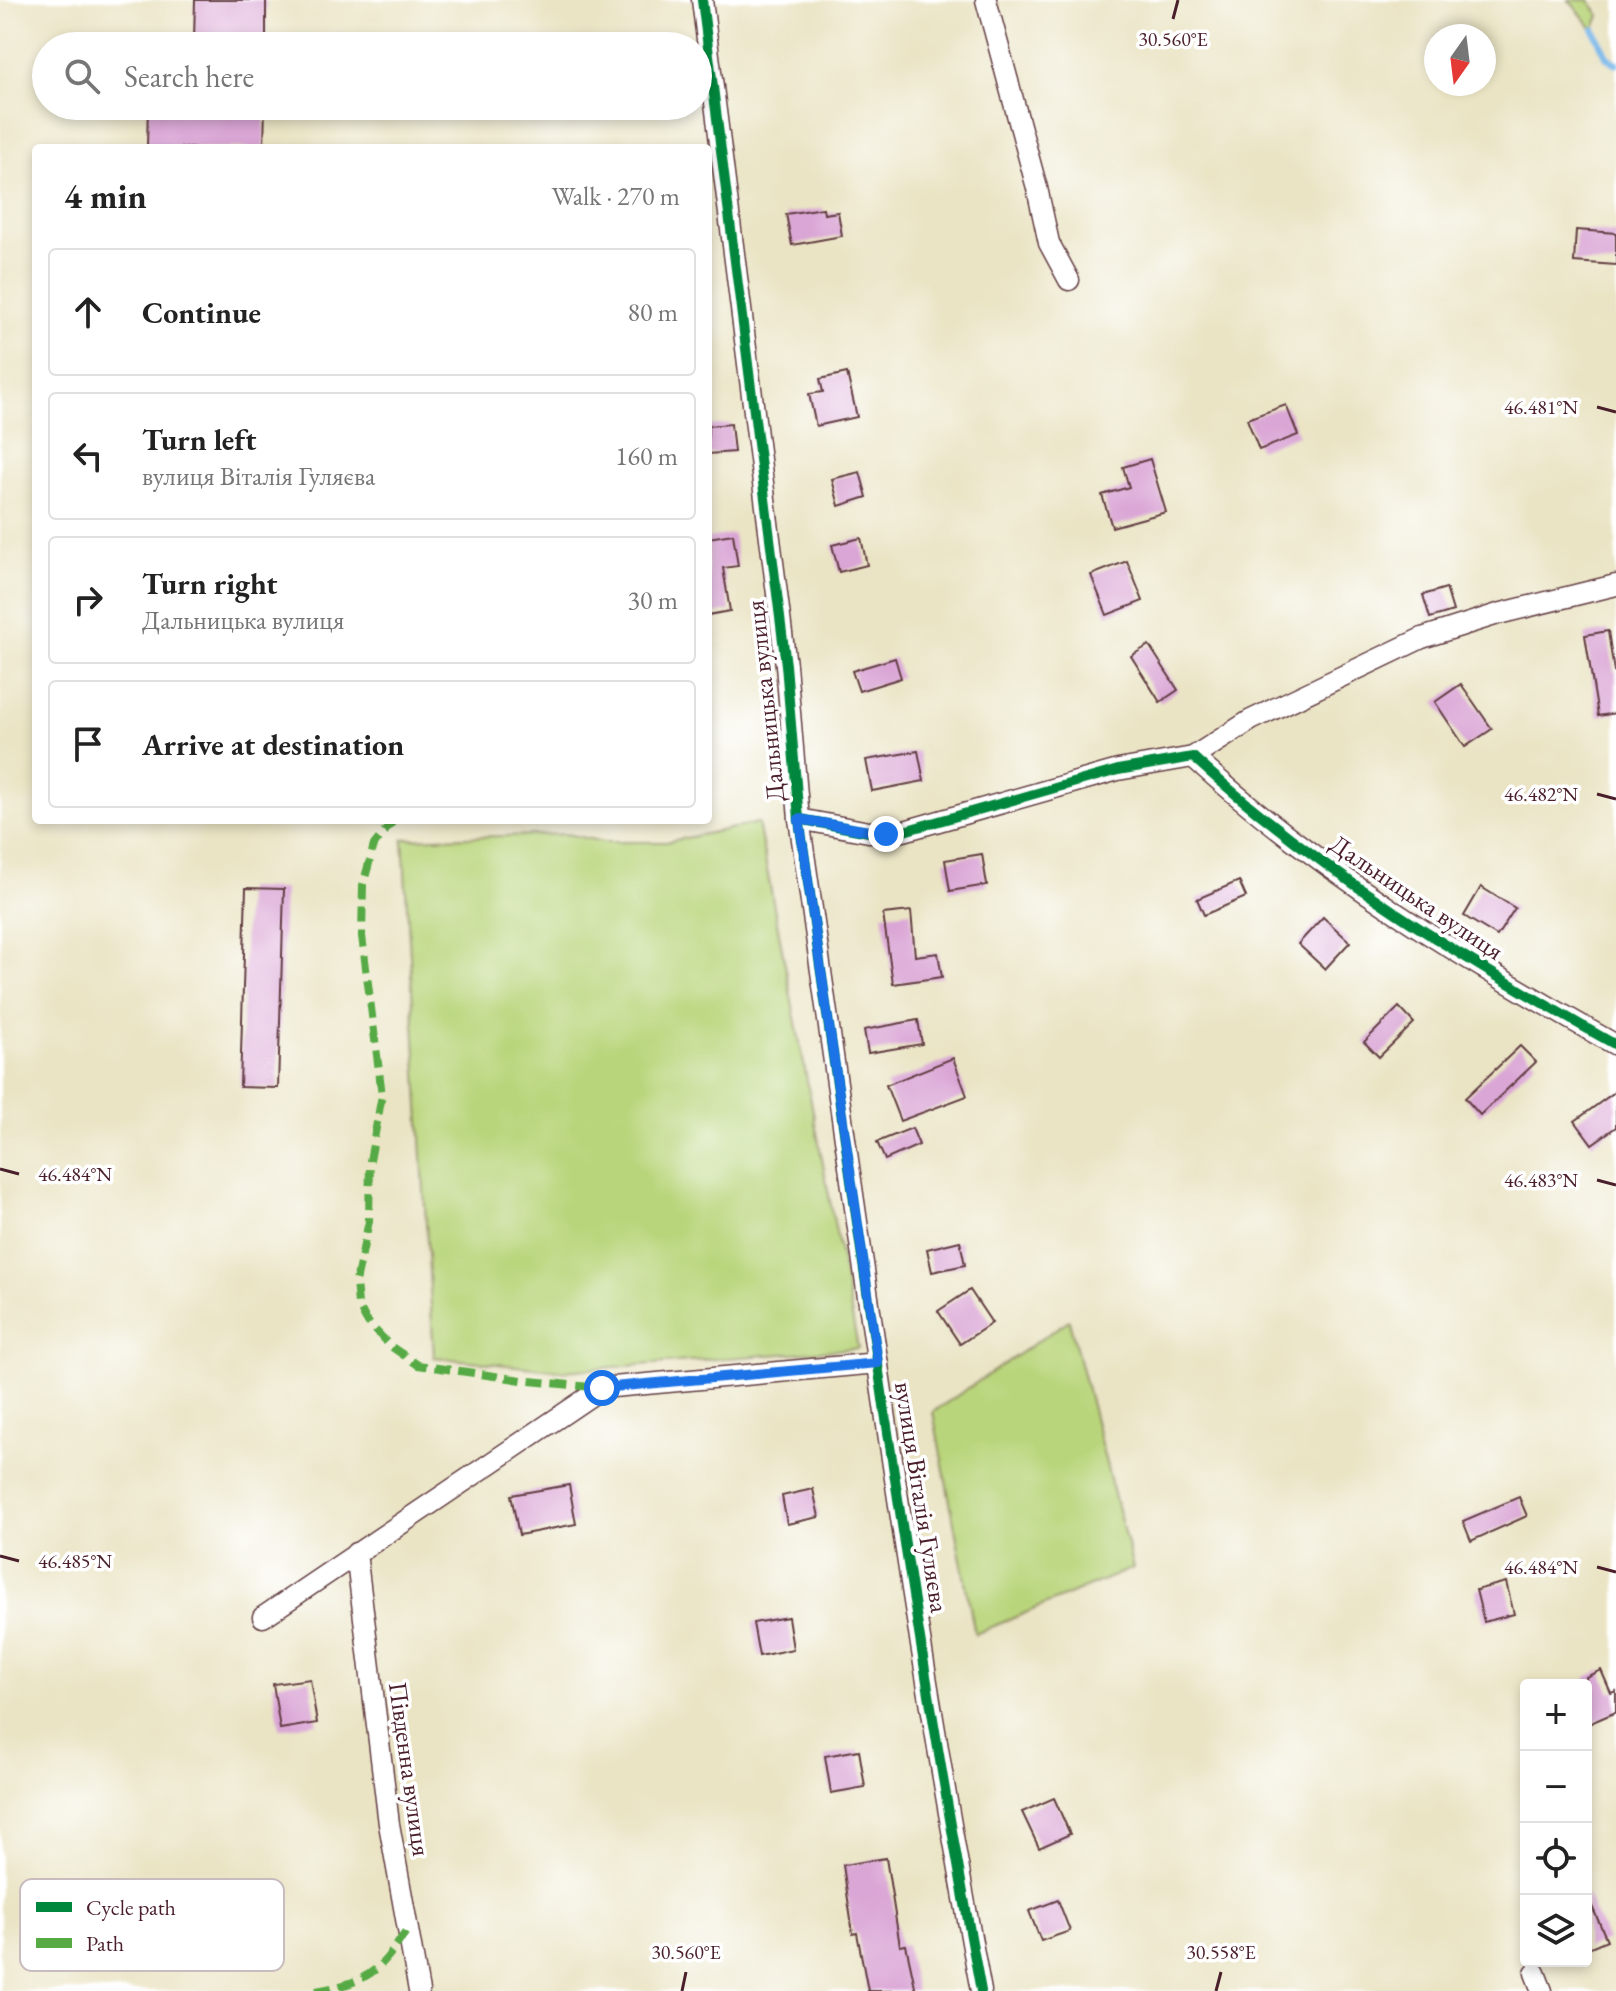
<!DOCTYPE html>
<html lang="en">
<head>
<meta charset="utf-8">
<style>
	:root { --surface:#fff; --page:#f2f2f2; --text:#222; --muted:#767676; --line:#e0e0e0 }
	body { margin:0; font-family:"EB Garamond",serif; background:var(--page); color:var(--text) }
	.controls { position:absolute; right:24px; bottom:24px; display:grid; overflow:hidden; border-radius:8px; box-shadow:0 4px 12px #0003 }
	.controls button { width:72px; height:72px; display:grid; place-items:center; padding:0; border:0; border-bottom:2px solid var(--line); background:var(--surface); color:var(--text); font:40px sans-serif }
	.compass { position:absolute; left:1424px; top:24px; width:72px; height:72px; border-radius:50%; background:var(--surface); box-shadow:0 4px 12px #0003; rotate:194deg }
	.stop { position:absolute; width:24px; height:24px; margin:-18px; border:6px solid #1a73e8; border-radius:50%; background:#fff }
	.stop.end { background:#1a73e8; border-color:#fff; box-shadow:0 2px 8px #0008 }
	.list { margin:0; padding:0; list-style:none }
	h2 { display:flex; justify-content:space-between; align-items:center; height:104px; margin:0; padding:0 32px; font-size:34px }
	h2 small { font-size:26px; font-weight:400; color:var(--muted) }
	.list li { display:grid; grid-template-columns:52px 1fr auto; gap:24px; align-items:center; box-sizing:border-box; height:128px; margin:0 16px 16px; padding:0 16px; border:2px solid var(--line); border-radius:8px }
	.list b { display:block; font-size:30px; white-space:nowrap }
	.list p { margin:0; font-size:26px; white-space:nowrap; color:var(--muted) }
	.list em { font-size:26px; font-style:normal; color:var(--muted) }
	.icon { flex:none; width:44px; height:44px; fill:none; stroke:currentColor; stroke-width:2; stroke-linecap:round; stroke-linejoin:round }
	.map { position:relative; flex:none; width:1616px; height:1991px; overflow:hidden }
	.search { position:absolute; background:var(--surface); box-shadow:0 4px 12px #0003; left:32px; top:32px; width:680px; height:88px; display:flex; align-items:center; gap:20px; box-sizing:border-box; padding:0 28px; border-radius:44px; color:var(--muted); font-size:30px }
	.panel { position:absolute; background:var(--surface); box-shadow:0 4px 12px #0003; left:32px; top:144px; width:680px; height:680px; border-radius:8px }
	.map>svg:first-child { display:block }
	.green { fill:#b9d57b; stroke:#827a53; stroke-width:2 }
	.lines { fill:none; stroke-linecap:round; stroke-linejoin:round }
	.stream { stroke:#76b6ea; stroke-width:7 }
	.building { fill:#daa6d5 }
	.minor-casing { stroke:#623d42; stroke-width:23 }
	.minor { stroke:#fff; stroke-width:20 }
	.quiet { stroke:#57aa44; stroke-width:8; stroke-dasharray:16 8; stroke-linecap:butt }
	.cycleway-casing { stroke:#fff; stroke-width:15 }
	.cycleway { stroke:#00873e; stroke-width:10 }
	.route { stroke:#1a73e8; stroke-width:10 }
	.ticks { fill:none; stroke:#4a1f2b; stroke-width:3 }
	.labels { text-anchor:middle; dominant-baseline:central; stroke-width:7; stroke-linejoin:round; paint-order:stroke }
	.street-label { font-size:26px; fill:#4a1f2b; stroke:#fff }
	.key { fill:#fff; stroke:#c9bcbf; stroke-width:2 }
	.key-label { font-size:22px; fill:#4a1f2b }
	.ticks-label { font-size:20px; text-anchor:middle; fill:#4a1f2b; stroke:#fff; stroke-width:7; stroke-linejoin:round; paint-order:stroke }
</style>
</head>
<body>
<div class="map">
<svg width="1616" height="1991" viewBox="0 0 1616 1991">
	<rect width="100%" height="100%" fill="#fff"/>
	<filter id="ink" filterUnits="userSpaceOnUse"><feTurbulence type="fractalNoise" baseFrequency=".0125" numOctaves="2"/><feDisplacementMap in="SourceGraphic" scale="16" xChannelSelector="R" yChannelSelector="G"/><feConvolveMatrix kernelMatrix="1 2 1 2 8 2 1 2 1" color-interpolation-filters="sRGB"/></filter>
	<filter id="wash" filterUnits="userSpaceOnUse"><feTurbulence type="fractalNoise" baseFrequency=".006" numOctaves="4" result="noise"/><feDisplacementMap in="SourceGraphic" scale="32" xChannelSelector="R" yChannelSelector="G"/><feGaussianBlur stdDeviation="1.8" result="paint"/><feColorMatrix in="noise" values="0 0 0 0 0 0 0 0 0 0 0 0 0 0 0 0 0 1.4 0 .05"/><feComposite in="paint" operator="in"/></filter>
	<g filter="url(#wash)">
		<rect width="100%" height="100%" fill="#eae4c4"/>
		<!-- green -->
		<g class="green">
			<polygon points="1569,0 1589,0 1600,16 1594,30"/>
			<polygon points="758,823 858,1348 563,1371 434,1357 403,839 567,834 604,842 666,842"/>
			<polygon points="1069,1320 1133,1568 975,1634 933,1412"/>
		</g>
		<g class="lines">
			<!-- stream -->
			<polyline class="stream" points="1594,30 1607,57 1616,64"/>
		</g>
		<g id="blocks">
			<!-- building -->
			<g class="building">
				<polygon points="195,0 266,0 266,42 194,41"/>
				<polygon points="148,106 265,106 264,148 147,148"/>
				<polygon points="823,208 824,214 838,212 842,236 792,245 786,214"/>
				<polygon points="1576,230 1616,233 1616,265 1574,262"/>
				<polygon points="847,373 857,417 816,426 809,394 823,392 820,379"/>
				<polygon points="1286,405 1298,435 1259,450 1247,419"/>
				<polygon points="731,424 734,452 708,454 708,426"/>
				<polygon points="1150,459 1166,512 1112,527 1102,495 1129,487 1123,467"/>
				<polygon points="860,472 867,497 839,506 832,479"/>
				<polygon points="733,534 738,566 723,568 730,611 708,615 708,538"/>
				<polygon points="861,538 867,565 839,572 832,545"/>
				<polygon points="1127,561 1143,601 1107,615 1091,575"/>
				<polygon points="1446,588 1453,611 1430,618 1423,595"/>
				<polygon points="1608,631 1614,672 1616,671 1616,713 1598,716 1585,635"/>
				<polygon points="1149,645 1178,690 1160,702 1131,656"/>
				<polygon points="895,658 901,678 859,691 852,671"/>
				<polygon points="1461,684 1492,729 1465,747 1435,702"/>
				<polygon points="918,751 924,781 872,791 866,760"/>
				<polygon points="982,854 987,885 950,891 945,860"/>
				<polygon points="1239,881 1246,897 1204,915 1197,899"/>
				<polygon points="1481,887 1515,908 1497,936 1464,916"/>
				<polygon points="246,888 284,889 278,1088 240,1087"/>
				<polygon points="911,911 915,956 938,953 942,977 893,984 883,914"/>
				<polygon points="1323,917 1350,942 1325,969 1298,944"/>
				<polygon points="1399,1007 1414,1023 1379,1057 1364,1042"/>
				<polygon points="918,1020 922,1044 868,1053 864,1030"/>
				<polygon points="1520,1046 1536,1062 1480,1115 1465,1098"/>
				<polygon points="953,1058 967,1096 900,1121 886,1085"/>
				<polygon points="1616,1091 1616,1127 1592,1144 1575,1121"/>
				<polygon points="912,1128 919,1145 885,1160 877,1142"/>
				<polygon points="960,1241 965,1265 932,1272 927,1249"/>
				<polygon points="970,1290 992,1323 960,1344 938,1311"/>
				<polygon points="569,1485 576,1524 519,1535 511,1495"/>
				<polygon points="813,1489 819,1517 787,1524 782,1496"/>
				<polygon points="1519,1497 1527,1516 1471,1541 1463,1521"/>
				<polygon points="1506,1582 1514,1614 1484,1622 1476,1590"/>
				<polygon points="788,1617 793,1649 759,1656 753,1623"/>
				<polygon points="1601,1670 1611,1693 1616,1691 1616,1712 1586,1725 1586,1677"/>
				<polygon points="310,1679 317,1723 280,1729 273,1684"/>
				<polygon points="859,1750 865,1787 831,1793 825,1756"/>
				<polygon points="1054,1798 1070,1834 1039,1848 1022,1812"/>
				<polygon points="886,1858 900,1946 906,1945 916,1991 868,1991 857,1933 853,1934 843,1865"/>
				<polygon points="1586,1893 1607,1940 1586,1949"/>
				<polygon points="1058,1900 1070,1931 1041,1941 1029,1911"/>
			</g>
		</g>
	</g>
	<g filter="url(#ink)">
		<use href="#blocks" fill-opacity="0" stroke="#623d42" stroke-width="2"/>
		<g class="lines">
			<defs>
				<g id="minor">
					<path d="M702,0L786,665L799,819L869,832L904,831L1118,770L1193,757C1319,872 1468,962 1616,1045"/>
					<polyline points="986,0 1037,188 1049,243 1069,280"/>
					<polyline points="1193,757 1251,720 1422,638 1498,614 1616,585"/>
					<path d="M799,819C856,1210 908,1603 981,1991"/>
					<polyline points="356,1553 389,1824 419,1991"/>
					<polyline points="263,1617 602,1388 878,1363"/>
					<polyline points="1535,1973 1542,1991"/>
				</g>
			</defs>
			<!-- minor casing -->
			<use href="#minor" class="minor-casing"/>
			<!-- minor -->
			<use href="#minor" class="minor"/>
			<!-- quiet -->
			<g class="quiet">
				<polyline points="394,820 374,845 363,885 362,936 382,1095 370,1161 369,1221 356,1282 358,1304 366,1320 389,1345 418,1365 529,1381 602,1388"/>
				<path d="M316,1991C370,1982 380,1971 409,1927"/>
			</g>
			<defs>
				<g id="cycleway">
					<path d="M702,0L786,665L799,819L869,832L904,831L1118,770L1193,757C1319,872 1468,962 1616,1045"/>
					<path d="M799,819C856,1210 908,1603 981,1991"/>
				</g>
			</defs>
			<!-- cycleway casing -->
			<use href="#cycleway" class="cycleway-casing"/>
			<!-- cycleway -->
			<use href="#cycleway" class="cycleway"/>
		</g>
	</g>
	<g class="lines" filter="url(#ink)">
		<!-- route -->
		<polyline class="route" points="602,1388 878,1363 799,819 886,834"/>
	</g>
	<!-- ticks -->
	<path class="ticks" d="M1173,19L1178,0M1597,407L1616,412M1597,794L1616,799M0,1169L19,1174M1597,1180L1616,1185M0,1556L19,1561M1597,1567L1616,1572M682,1991L686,1972M1216,1991L1221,1972"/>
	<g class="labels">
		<!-- street labels -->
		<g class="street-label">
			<text transform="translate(765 701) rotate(-96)">Дальницька вулиця</text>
			<text transform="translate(1417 897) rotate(34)">Дальницька вулиця</text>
			<text transform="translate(922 1497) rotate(81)">вулиця Віталія Гуляєва</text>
			<text transform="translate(410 1769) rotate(82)">Південна вулиця</text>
		</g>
	</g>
	<!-- legend -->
	<rect x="20" y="1879" width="264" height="92" rx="12" class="key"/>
	<rect x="36" y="1902" width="36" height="10" fill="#00873e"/>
	<rect x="36" y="1938" width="36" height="10" fill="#57aa44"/>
	<g class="key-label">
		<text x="86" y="1915">Cycle path</text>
		<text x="86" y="1951">Path</text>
	</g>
	<g class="ticks-label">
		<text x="1173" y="46">30.560°E</text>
		<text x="1541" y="414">46.481°N</text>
		<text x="1541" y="801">46.482°N</text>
		<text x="75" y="1181">46.484°N</text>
		<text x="1541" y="1187">46.483°N</text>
		<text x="75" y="1568">46.485°N</text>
		<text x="1541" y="1574">46.484°N</text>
		<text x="686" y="1959">30.560°E</text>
		<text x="1221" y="1959">30.558°E</text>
	</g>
</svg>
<div class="controls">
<button>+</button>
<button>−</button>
<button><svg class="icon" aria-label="locate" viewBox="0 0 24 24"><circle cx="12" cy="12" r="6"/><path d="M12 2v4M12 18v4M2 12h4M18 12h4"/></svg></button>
<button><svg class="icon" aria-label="layers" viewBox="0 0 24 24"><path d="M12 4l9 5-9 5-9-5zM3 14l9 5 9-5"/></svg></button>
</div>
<svg class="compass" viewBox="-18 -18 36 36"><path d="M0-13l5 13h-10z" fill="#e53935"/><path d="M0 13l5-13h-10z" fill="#767676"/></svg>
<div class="stop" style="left:602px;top:1388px"></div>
<div class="stop end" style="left:886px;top:834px"></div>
<div class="search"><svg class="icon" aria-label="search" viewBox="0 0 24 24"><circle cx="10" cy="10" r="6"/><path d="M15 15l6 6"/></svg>Search here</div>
<section class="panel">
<h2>4 min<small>Walk · 270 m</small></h2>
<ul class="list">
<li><svg class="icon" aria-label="ahead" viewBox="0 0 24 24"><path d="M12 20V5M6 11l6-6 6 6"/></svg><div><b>Continue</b></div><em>80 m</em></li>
<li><svg class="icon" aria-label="left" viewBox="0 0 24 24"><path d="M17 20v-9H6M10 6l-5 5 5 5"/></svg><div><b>Turn left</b><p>вулиця Віталія Гуляєва</p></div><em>160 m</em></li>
<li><svg class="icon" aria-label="right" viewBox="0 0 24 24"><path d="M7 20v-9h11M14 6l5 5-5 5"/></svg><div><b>Turn right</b><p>Дальницька вулиця</p></div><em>30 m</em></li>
<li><svg class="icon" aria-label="arrive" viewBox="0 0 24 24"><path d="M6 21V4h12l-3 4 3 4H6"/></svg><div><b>Arrive at destination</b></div></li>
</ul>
</section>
</div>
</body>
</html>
